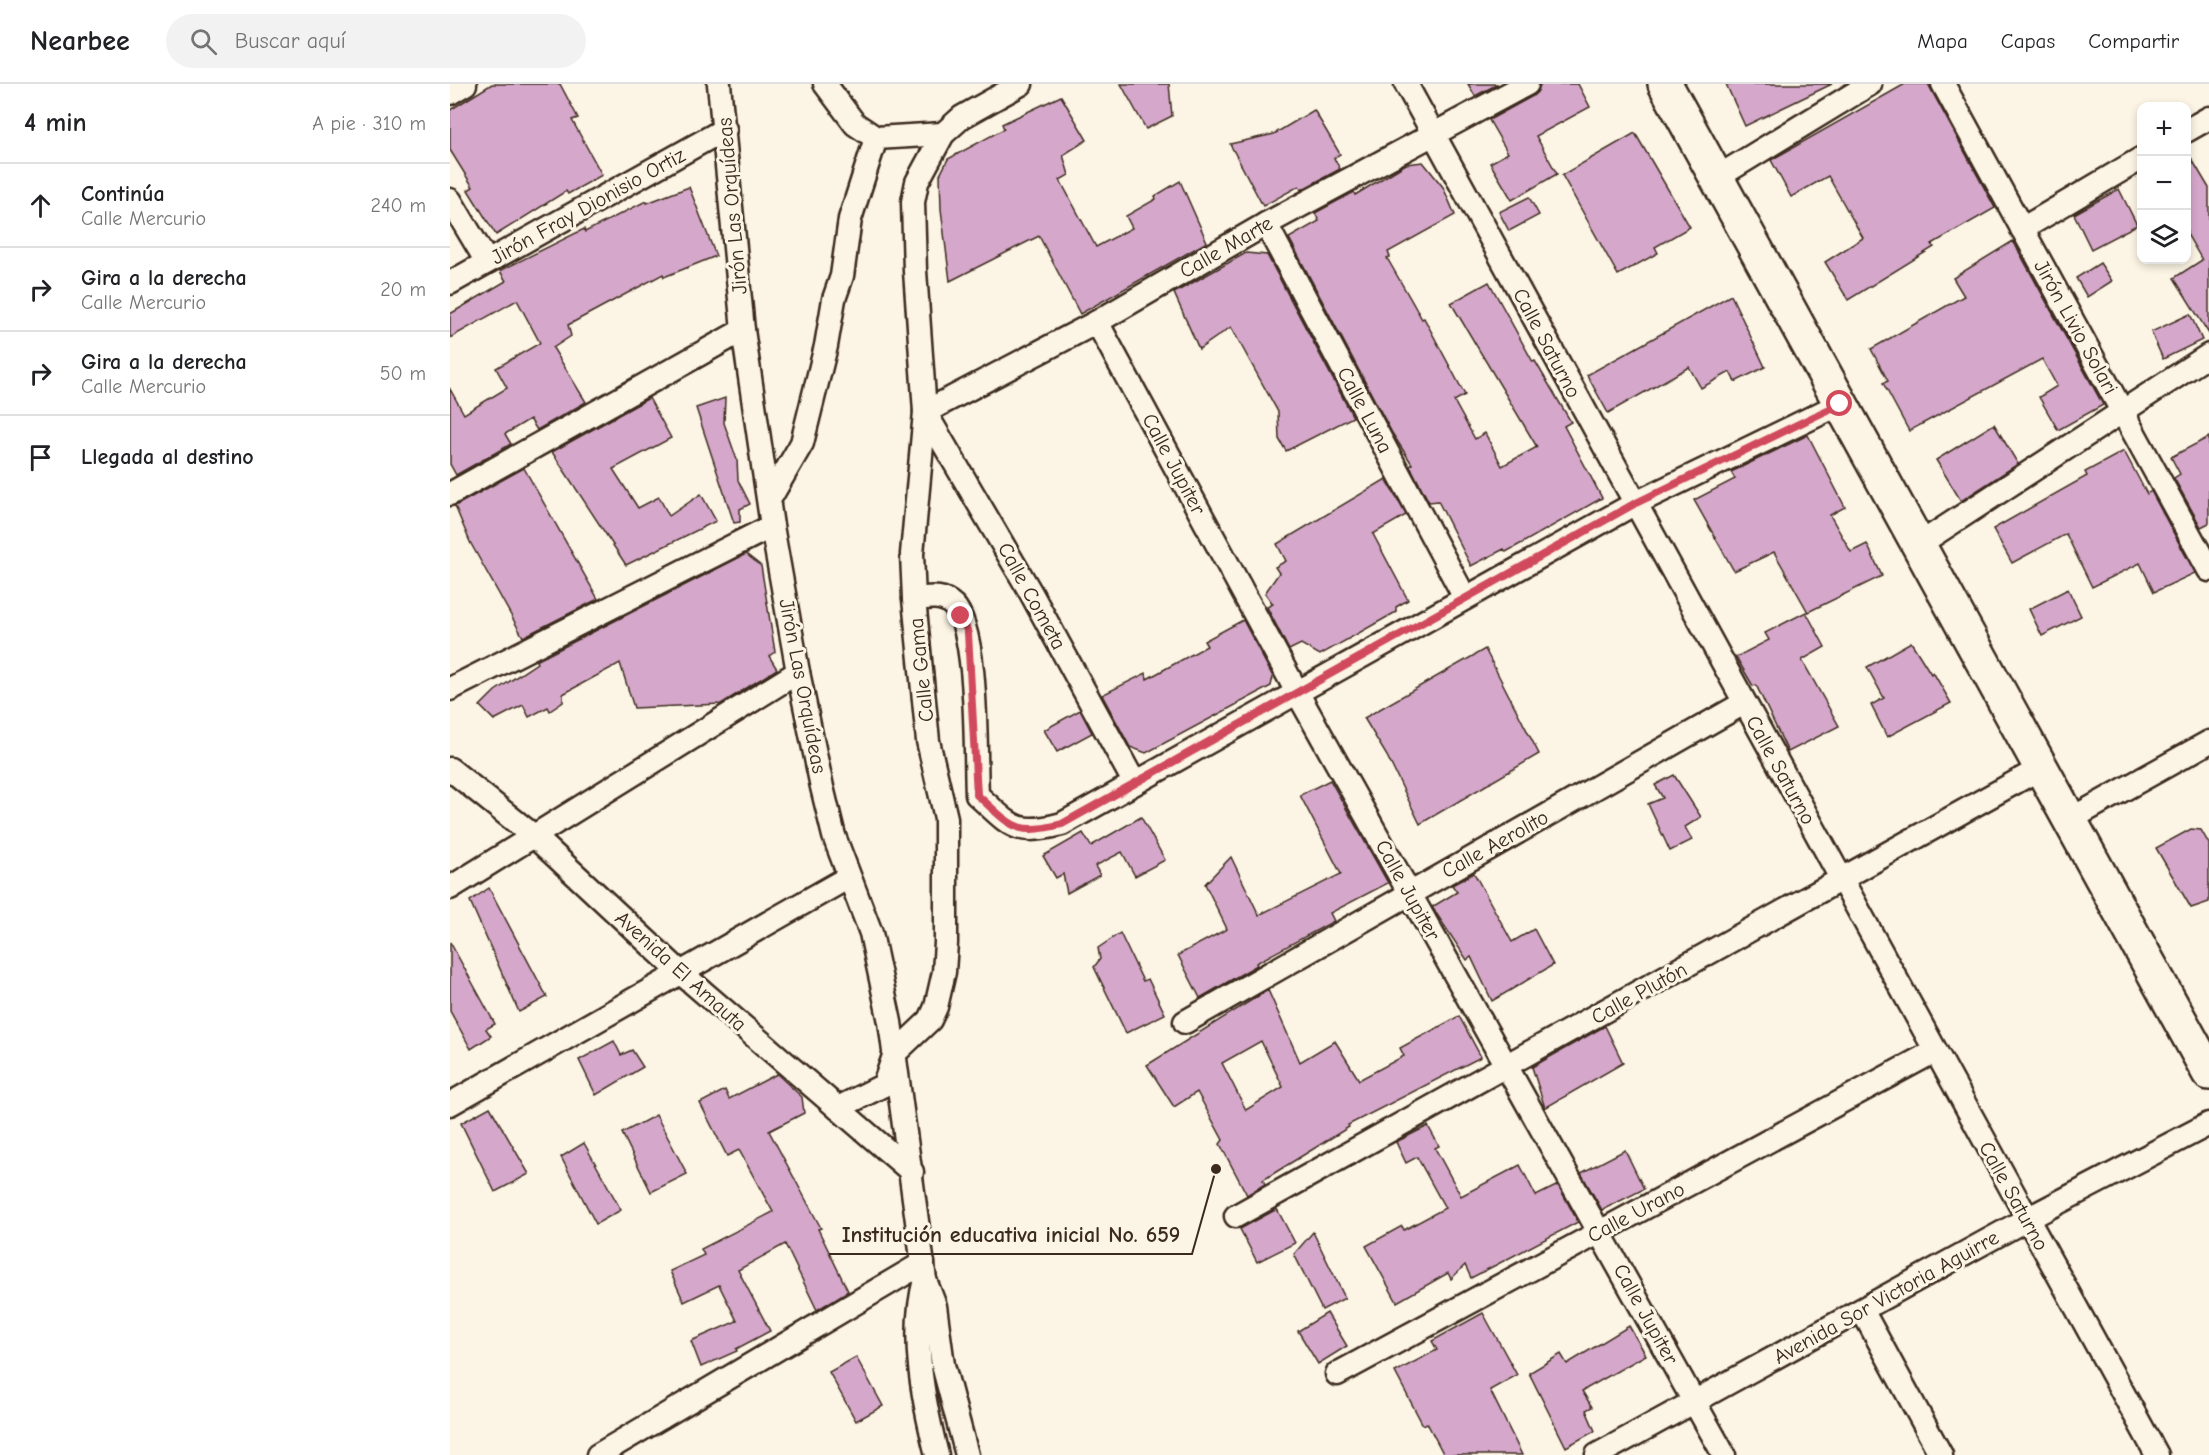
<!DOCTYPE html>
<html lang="es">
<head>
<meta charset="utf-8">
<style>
	:root { --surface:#fff; --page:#f2f2f2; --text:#202124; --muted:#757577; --line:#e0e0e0 }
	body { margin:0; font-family:"Comic Neue",sans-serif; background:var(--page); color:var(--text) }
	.controls { position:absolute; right:18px; top:18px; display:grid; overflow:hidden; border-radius:12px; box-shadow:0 3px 9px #0003 }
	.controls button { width:54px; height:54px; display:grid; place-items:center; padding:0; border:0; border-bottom:2px solid var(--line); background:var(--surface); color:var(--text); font:30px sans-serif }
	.stop { position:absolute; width:18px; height:18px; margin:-14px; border:4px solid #d1495b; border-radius:50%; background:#fff }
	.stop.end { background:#d1495b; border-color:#fff; box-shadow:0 2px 6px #0008 }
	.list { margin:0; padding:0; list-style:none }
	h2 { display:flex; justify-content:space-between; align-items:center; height:78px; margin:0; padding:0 24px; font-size:26px }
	h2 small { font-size:20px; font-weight:400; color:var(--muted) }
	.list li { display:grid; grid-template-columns:39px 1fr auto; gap:18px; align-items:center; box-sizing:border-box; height:84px; padding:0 24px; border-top:2px solid var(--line) }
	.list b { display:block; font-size:22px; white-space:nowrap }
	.list p { margin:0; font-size:20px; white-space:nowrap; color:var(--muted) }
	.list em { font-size:20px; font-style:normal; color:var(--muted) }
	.icon { flex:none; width:33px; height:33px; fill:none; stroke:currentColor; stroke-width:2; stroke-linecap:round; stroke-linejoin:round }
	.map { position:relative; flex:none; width:1759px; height:1371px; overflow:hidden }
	header { display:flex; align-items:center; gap:36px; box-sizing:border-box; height:84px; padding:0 30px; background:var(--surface); border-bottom:2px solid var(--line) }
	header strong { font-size:28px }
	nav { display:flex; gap:33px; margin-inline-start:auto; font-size:21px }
	.search { width:420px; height:54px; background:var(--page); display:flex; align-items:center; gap:15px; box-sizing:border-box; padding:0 21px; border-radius:33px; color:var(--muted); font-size:22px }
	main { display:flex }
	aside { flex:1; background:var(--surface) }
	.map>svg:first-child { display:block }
	.building { fill:#d5a7ca; stroke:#3b2a1e; stroke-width:1.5; fill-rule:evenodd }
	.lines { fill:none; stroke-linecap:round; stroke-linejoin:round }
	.street-casing { stroke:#3b2a1e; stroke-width:27 }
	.highway-casing { stroke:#3b2a1e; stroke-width:38 }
	.street { stroke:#fcf5e5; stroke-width:22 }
	.highway { stroke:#fcf5e5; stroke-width:33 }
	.route { stroke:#d1495b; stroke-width:8 }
	.labels { text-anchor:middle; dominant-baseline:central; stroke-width:6; stroke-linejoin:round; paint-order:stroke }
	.street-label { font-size:21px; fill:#3b2a1e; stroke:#fcf5e5 }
	.leader { fill:none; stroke:#3b2a1e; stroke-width:2 }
	.callout-dot { fill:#3b2a1e; stroke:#fcf5e5; stroke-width:2 }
	.callout-label { font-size:22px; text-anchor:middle; font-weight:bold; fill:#3b2a1e; stroke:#fcf5e5; stroke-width:6; stroke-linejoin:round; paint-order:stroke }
</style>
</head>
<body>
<header>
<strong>Nearbee</strong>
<div class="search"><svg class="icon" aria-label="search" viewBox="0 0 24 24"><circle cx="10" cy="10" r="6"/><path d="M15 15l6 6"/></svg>Buscar aquí</div>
<nav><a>Mapa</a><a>Capas</a><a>Compartir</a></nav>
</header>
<main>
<aside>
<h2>4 min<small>A pie · 310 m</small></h2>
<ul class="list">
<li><svg class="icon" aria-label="ahead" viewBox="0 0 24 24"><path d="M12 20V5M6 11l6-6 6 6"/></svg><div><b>Continúa</b><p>Calle Mercurio</p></div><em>240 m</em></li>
<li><svg class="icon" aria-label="right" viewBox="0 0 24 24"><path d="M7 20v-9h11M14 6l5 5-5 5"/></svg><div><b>Gira a la derecha</b><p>Calle Mercurio</p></div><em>20 m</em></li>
<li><svg class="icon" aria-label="right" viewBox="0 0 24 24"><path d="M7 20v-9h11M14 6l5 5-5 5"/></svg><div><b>Gira a la derecha</b><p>Calle Mercurio</p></div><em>50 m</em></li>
<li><svg class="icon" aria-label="arrive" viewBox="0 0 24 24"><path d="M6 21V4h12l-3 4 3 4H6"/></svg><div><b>Llegada al destino</b></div></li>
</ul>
</aside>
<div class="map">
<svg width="1759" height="1371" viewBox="0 0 1759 1371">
	<rect width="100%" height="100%" fill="#fcf5e5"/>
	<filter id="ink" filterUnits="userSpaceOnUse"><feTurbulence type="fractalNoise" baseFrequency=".0167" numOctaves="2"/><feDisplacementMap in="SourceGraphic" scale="12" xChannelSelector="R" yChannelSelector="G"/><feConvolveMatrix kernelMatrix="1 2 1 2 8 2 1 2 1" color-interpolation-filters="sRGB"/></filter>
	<g filter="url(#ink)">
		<!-- building -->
		<g class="building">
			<polygon points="42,0 110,0 128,34 122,36 152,91 118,110 116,107 46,151 18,106 23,103 0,66 0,26"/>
			<polygon points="671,0 719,0 722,32 696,45"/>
			<polygon points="1018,0 1048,0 1025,12"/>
			<polygon points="1090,0 1128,0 1140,23 1086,52 1107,90 1062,116 1040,79 1058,69 1039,36 1083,12"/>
			<polygon points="1276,0 1382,0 1295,42"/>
			<polygon points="1455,0 1478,0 1545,124 1482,160 1484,163 1398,216 1375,178 1413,154 1378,92 1341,113 1321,76"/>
			<polygon points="611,12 637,56 613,71 619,91 610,96 646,163 682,144 676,132 706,115 705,112 730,97 757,158 630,230 589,152 500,197 491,125 490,91 498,75 554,45 552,40"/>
			<polygon points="864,26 890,70 884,74 890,85 851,106 849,102 813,122 780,60 824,50"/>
			<polygon points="1185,49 1240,143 1205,163 1208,169 1168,191 1112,91"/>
			<polygon points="1737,67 1759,104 1759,250 1724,194 1752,176 1737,150"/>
			<polygon points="973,78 993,103 1005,131 938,168 940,173 937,174 972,235 974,234 1015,311 1004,317 1025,355 1035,349 1052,382 1087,363 1001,219 1039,198 1083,278 1085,277 1121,338 1114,342 1152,414 1056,468 1054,465 1021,482 988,417 979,418 960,382 962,380 942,349 839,154 869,137 865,129 904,108 905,111 956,80"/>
			<polygon points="239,103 266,172 214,193 213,190 118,241 121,252 103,264 136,318 87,346 80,335 55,350 61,360 6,391 0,380 0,305 14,330 57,304 46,284 90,259 67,216 0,254 0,230 56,197 50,187 134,145 135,148 196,117 197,119"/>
			<polygon points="1669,105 1687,141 1641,165 1624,130"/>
			<polygon points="1079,113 1089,131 1059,147 1049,128"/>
			<polygon points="1563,157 1653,321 1608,346 1589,313 1607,302 1592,275 1459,347 1433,299 1438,297 1421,265 1514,212 1503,194"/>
			<polygon points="796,169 817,171 903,333 836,367 829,355 828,328 781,243 749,265 724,209"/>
			<polygon points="1650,179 1662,197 1637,213 1626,194"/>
			<polygon points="1281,211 1315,283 1285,298 1280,288 1251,304 1239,283 1158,329 1137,291"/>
			<polygon points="1740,230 1752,256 1713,275 1701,248"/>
			<polygon points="199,314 221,354 163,385 188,424 209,413 219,432 251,410 266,437 176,481 102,368"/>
			<polygon points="275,314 274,339 287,376 288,396 300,420 290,425 290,438 284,439 246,324"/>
			<polygon points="1544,340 1568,380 1511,417 1486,376"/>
			<polygon points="1358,351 1395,423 1380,431 1401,468 1417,460 1432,492 1358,528 1324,468 1284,487 1244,416 1285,395 1281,388"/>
			<polygon points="1759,353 1759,439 1751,443 1724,394 1730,390 1721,373"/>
			<polygon points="1674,367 1697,410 1701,407 1745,489 1704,508 1690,479 1642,503 1616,450 1562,479 1543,445 1637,392 1635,388"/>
			<polygon points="74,384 148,515 73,553 20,458 5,422"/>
			<polygon points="936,395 956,431 923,450 958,516 946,523 946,528 870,571 851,560 839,566 817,523 823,520 815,509 829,489 825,483 836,477 827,460"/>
			<polygon points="296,470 311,482 325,568 319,572 327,585 271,620 184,624 170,579 113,610 113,618 100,627 98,623 79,633 73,621 44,636 30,622 45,607 87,579 86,577"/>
			<polygon points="1618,505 1631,532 1592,552 1579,525"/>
			<polygon points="1356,528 1375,563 1352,576 1389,642 1338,668 1306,601 1303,602 1286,573 1319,556 1315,549"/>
			<polygon points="793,536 823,593 821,602 696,669 680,663 652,611 696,589 697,595 757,562 754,557"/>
			<polygon points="1461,558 1481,590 1483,588 1501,619 1437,653 1421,621 1434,614 1417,583"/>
			<polygon points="1035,565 1089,670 970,740 937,672 914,634"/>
			<polygon points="630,626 642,649 607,668 594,646"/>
			<polygon points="1224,691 1251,733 1235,743 1242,756 1220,767 1198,720 1213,714 1205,701"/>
			<polygon points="880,696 938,799 880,829 884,837 806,879 807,881 750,914 728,871 777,845 755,800 781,773 809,831 891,790 850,711"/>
			<polygon points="691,733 715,776 685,792 672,768 645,782 650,791 617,809 613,790 606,794 593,772 633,749 641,762"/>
			<polygon points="1741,745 1751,746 1759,760 1759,818 1741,824 1706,764"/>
			<polygon points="1024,789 1062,858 1084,845 1103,881 1042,917 1021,873 1017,876 982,823 1007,808 1002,801"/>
			<polygon points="39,804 97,913 69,928 20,817"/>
			<polygon points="670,849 693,897 698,895 715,930 676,949 644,883 650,875 648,864"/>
			<polygon points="0,858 45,940 36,945 41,952 21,965 0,927"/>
			<path d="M818,906L850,978L885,957L909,996L954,972L950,964L1009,932L1031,973L898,1041L899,1043L813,1096L815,1100L797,1111L770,1060L773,1056L747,1008L724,1023L697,981ZM811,957L833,1003L796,1026L772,979Z"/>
			<polygon points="1155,942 1173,979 1095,1024 1082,983"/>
			<polygon points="164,957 171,971 182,966 193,983 146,1011 129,976"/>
			<polygon points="327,990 352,1013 354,1029 319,1047 371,1144 368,1145 398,1207 367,1226 335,1160 288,1186 320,1247 286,1265 287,1267 251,1283 241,1257 287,1237 269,1201 234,1218 220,1187 254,1171 251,1165 323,1128 289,1066 277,1072 250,1019 275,1006 279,1015"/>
			<polygon points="40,1023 79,1090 45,1108 11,1039"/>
			<polygon points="206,1031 237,1090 201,1108 172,1049"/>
			<polygon points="978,1042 989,1062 985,1064 1011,1112 1070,1081 1086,1112 1108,1101 1128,1138 1021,1194 1015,1181 1001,1195 998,1189 947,1218 916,1162 952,1142 954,1146 995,1124 967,1073 956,1079 946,1058"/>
			<polygon points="134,1059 171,1126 146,1140 111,1073"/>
			<polygon points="1175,1066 1194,1105 1152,1126 1131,1089"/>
			<polygon points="827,1125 845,1159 807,1178 790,1145"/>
			<polygon points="863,1148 895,1214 872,1226 844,1170"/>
			<polygon points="877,1229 897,1262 868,1280 848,1247"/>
			<polygon points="1033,1229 1067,1291 1040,1306 1072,1371 994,1371 977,1339 973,1341 945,1288 987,1266 982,1257"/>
			<polygon points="1179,1242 1196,1271 1132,1307 1142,1323 1136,1326 1145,1347 1116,1363 1079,1289 1111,1270 1117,1280"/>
			<polygon points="406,1273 433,1322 406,1337 379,1288"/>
		</g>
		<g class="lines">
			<defs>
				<g id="street">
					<polyline points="269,0 293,246 322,442 348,588 372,703 384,752 421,849 440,938 475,1196 485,1222 493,1281 517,1371"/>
					<polyline points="375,0 405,40 426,54"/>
					<polyline points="956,0 1707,1371"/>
					<polyline points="1493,0 1759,486"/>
					<polyline points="0,9 15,0"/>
					<polyline points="1736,47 1759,34"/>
					<polyline points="1266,94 1420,0"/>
					<polyline points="0,116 37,178"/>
					<polyline points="816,140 1014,512"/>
					<polyline points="1572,145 1692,74"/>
					<polyline points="0,199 275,45"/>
					<polyline points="647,238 848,610 1274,1371"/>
					<polyline points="0,410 293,246"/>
					<polyline points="319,416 352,359 376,262 384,215 392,192 400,135 426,54 493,50"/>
					<polyline points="1468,461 1759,271"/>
					<path d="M464,515C479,514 492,510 503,521C529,545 525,672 527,711C561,741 564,753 612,740L1184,420L1390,320"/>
					<polyline points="0,605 322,442"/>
					<polyline points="0,685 85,753 231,889 462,1088"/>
					<polyline points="684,698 581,509 475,328 647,238 816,140 1077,0"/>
					<polyline points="1619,736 1759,658"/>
					<polyline points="0,804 348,588"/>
					<polyline points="735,938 1294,619"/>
					<polyline points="0,1020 399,793"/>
					<polyline points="388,1024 434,1001 445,969 480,936 486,923 494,888 496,859 496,734 478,657 464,515 462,470 475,328 465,187 463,118 467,98 493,50 512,33 571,0"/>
					<polyline points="786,1132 1591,684"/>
					<path d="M475,1196C460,1251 473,1316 487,1371"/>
					<polyline points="1412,1226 1491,1371"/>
					<polyline points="887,1290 1485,967"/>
					<polyline points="148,1371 473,1179"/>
					<polyline points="1147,1371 1577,1135 1759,1040"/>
				</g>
				<polyline id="highway" points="1215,0 1759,989"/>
			</defs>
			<!-- street casing -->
			<use href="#street" class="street-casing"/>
			<!-- highway casing -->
			<use href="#highway" class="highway-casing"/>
			<!-- street -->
			<use href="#street" class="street"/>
			<!-- highway -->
			<use href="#highway" class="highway"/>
		</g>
	</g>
	<g class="lines" filter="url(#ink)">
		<!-- route -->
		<path class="route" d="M511,532L518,549L527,711C562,741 564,753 612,740L1184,420L1390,320"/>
	</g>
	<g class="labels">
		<!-- street labels -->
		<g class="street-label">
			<text transform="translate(138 122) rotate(-29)">Jirón Fray Dionisio Ortiz</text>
			<text transform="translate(282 122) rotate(-95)">Jirón Las Orquídeas</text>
			<text transform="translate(776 163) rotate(-30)">Calle Marte</text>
			<text transform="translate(1626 243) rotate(61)">Jirón Livio Solari</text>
			<text transform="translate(1097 259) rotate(62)">Calle Saturno</text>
			<text transform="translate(915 326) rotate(62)">Calle Luna</text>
			<text transform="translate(724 380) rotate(62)">Calle Jupiter</text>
			<text transform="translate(582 512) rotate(61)">Calle Cometa</text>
			<text transform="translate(471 586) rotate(-96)">Calle Gama</text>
			<text transform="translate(353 602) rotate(79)">Jirón Las Orquídeas</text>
			<text transform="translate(1331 686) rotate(61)">Calle Saturno</text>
			<text transform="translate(1045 760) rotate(-29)">Calle Aerolito</text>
			<text transform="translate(958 806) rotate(61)">Calle Jupiter</text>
			<text transform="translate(231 887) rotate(42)">Avenida El Amauta</text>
			<text transform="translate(1189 909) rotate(-29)">Calle Plutón</text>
			<text transform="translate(1564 1112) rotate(61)">Calle Saturno</text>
			<text transform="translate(1186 1128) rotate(-28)">Calle Urano</text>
			<text transform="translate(1436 1213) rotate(-29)">Avenida Sor Victoria Aguirre</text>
			<text transform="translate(1196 1230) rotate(61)">Calle Jupiter</text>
		</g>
	</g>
	<!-- callouts -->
	<path class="leader" d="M766 1085L742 1170H379"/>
	<circle class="callout-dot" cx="766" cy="1085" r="6"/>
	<g class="callout-label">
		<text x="561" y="1158">Institución educativa inicial No. 659</text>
	</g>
</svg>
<div class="controls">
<button>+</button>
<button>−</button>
<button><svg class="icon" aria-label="layers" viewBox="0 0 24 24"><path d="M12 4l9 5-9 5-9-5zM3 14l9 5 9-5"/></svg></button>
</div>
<div class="stop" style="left:1390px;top:320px"></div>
<div class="stop end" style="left:511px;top:532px"></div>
</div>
</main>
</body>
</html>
